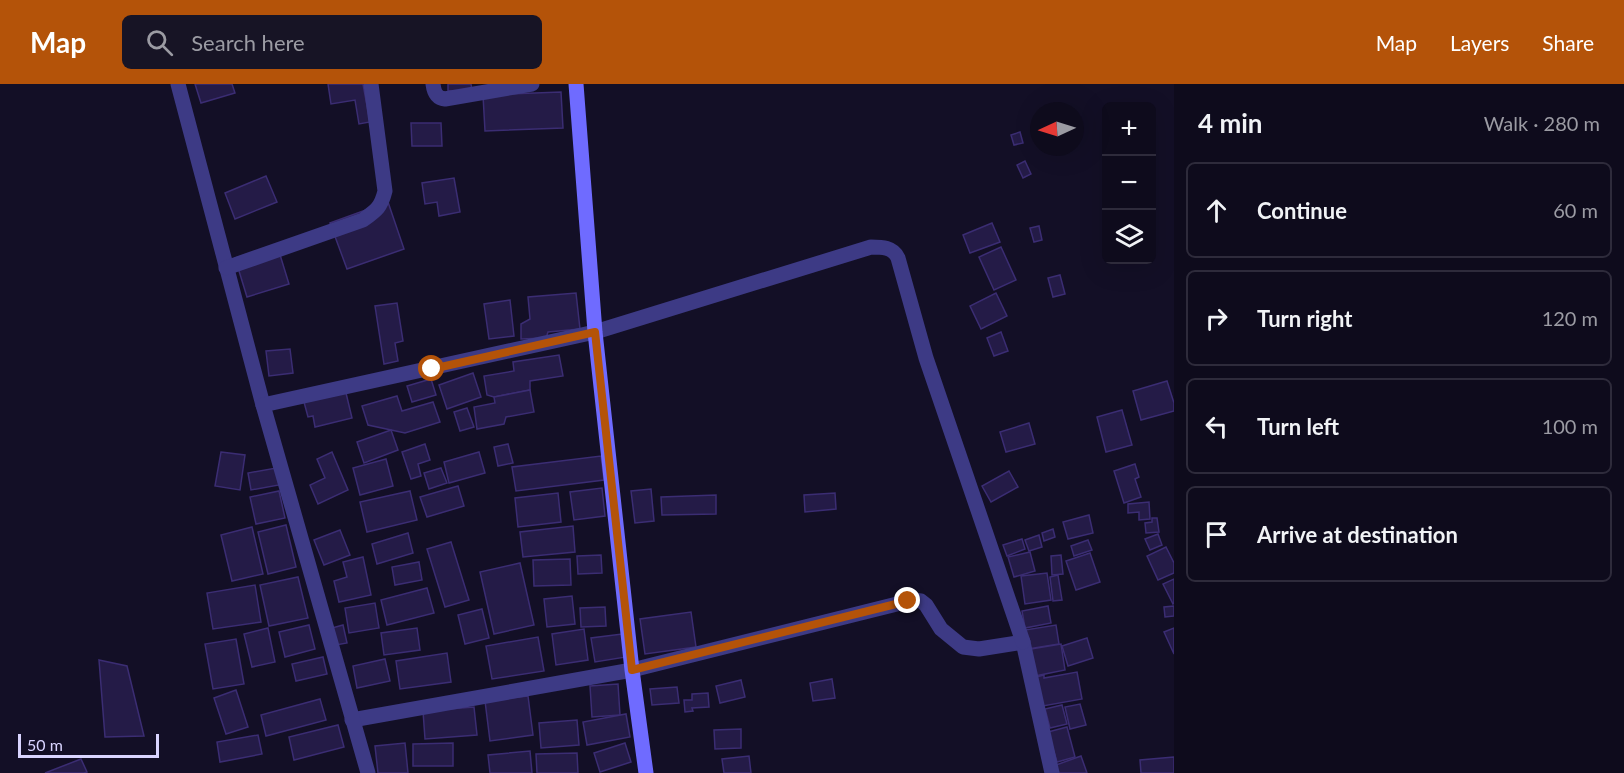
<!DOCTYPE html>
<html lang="en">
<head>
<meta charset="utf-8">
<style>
	:root { --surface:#0e0b1c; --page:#171425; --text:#f1f3f6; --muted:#9b9ba3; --line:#2e2b3b; --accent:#b45309 }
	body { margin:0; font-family:Lato,sans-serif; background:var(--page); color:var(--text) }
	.controls { position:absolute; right:18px; top:18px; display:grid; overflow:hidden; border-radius:9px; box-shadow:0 6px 24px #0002 }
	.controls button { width:54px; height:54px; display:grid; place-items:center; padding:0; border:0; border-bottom:2px solid var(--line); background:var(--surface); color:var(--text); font:30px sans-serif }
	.compass { position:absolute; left:1030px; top:18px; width:54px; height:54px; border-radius:50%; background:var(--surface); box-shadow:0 6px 24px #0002; rotate:266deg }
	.scale { position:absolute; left:18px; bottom:15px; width:141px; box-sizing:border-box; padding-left:6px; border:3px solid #d9d4ff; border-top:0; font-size:16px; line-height:21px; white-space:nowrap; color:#d9d4ff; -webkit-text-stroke:4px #130f26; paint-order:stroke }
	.stop { position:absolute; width:18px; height:18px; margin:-14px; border:4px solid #b45309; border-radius:50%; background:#fff }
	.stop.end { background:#b45309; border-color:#fff; box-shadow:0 2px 6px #0008 }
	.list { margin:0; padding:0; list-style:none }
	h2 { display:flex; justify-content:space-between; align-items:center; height:78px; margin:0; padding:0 24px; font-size:26px }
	h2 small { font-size:20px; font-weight:400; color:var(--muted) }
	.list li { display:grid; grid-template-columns:39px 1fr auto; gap:18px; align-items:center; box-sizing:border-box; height:96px; margin:0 12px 12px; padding:0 12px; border:2px solid var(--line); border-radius:9px }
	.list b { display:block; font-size:22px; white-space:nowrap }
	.list em { font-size:20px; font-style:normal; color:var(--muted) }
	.icon { flex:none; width:33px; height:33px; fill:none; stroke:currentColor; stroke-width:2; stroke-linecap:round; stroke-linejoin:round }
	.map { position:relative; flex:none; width:1174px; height:689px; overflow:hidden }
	header { display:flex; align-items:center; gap:36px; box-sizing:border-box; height:84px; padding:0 30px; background:var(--accent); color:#fff }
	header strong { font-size:28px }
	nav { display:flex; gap:33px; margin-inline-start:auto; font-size:21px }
	.search { width:420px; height:54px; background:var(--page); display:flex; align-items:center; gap:15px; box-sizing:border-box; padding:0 21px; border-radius:9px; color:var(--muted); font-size:22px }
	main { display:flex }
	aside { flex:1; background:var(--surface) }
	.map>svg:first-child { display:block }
	.building { fill:#241b47; stroke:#3b2d73; stroke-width:1.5 }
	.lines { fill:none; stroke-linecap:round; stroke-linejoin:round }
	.street { stroke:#3d3a85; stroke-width:15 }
	.secondary { stroke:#6f6bff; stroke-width:15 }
	.route { stroke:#b45309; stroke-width:8 }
</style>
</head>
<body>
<header>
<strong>Map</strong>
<div class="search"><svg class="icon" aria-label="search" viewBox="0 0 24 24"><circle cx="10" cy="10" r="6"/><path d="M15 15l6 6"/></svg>Search here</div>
<nav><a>Map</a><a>Layers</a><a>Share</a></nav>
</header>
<main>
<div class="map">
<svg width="1174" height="689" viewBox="0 0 1174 689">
	<rect width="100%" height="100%" fill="#130f26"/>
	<!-- building -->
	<g class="building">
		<polygon points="195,0 232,0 235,9 201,19"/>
		<polygon points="328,0 363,0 370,38 359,40 355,16 331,20"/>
		<polygon points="448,0 471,0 472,7 448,7"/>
		<polygon points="561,8 563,44 485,47 483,11"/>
		<polygon points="411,39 441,39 442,62 412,62"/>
		<polygon points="1020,48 1023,59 1014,61 1011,51"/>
		<polygon points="1025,77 1031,90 1023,94 1017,81"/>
		<polygon points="266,92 277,118 235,135 225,109"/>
		<polygon points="454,94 460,128 439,132 437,118 425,120 422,99"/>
		<polygon points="388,118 404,165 347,185 330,139"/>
		<polygon points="992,139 1000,158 970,169 963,151"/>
		<polygon points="1039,142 1042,156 1034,158 1030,144"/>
		<polygon points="277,161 289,200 247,213 235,174"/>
		<polygon points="1001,163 1016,196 994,206 979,173"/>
		<polygon points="1060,191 1065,210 1053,213 1048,194"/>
		<polygon points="576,209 580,245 548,248 546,254 521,255 521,240 530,235 528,213"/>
		<polygon points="996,209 1007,232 981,245 970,222"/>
		<polygon points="510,216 514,252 489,255 484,220"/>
		<polygon points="397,219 403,257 395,259 398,277 384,280 375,222"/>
		<polygon points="1001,248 1008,267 994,272 987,254"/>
		<polygon points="290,265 293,289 269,292 266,267"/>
		<polygon points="559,271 563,292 530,297 530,306 494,313 487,311 484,292 514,287 513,278"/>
		<polygon points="473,289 481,313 447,325 439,301"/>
		<polygon points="431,295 436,311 412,318 407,302"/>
		<polygon points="1167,297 1174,319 1174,327 1141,336 1133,307"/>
		<polygon points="530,306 534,328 506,333 504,340 477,345 474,323 495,319 494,313"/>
		<polygon points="346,309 352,334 315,343 313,332 308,333 304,318"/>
		<polygon points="397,312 402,327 433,318 440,338 405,349 368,341 362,322"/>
		<polygon points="467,324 474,343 460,347 454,328"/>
		<polygon points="1122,326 1132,361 1106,368 1097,333"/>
		<polygon points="1029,339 1035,360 1006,368 1000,348"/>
		<polygon points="391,346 398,366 364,379 357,358"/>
		<polygon points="425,360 430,376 418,380 421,392 411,395 402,368"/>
		<polygon points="508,360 513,379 498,382 494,363"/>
		<polygon points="221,368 245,371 240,406 215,402"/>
		<polygon points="332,368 348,406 318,420 310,401 325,394 317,375"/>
		<polygon points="479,368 485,389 449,399 444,378"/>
		<polygon points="601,372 604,396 516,407 512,383"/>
		<polygon points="386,375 393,402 360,411 353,384"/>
		<polygon points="1135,380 1139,393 1135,395 1141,413 1124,419 1114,387"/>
		<polygon points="276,384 279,401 251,406 248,389"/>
		<polygon points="441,384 447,399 429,405 424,389"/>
		<polygon points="1009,387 1018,403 991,418 982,402"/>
		<polygon points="458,402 464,422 427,433 420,413"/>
		<polygon points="602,404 605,432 574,436 570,408"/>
		<polygon points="651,405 654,437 635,439 631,407"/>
		<polygon points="279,407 285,434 256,440 250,413"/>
		<polygon points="410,407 417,436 367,448 360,418"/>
		<polygon points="558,409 561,438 518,443 515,414"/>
		<polygon points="835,409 836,425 805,428 804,411"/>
		<polygon points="716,411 716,430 662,431 661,413"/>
		<polygon points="1149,418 1150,435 1139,436 1139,428 1128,429 1128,420"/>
		<polygon points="1089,431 1093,449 1068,455 1063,438"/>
		<polygon points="1152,434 1157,434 1159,448 1146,449 1145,439 1152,438"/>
		<polygon points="286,441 296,483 268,490 258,448"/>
		<polygon points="573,442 575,468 523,473 520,448"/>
		<polygon points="252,443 263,490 232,497 221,451"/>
		<polygon points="1053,445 1055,453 1044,457 1042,449"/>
		<polygon points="340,446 350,471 324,481 314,456"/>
		<polygon points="408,449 413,469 377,480 372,460"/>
		<polygon points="1158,450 1162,461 1150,466 1145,455"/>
		<polygon points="1039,451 1042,463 1029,467 1025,456"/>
		<polygon points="1022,455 1025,465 1007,472 1003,461"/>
		<polygon points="1088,456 1092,466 1074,472 1071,462"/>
		<polygon points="451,458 469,516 445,523 427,465"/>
		<polygon points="1166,463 1174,479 1174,489 1158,496 1147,472"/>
		<polygon points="1030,468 1035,487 1014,493 1008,473"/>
		<polygon points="1090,469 1100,498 1076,506 1066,477"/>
		<polygon points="601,471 602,489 578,490 577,472"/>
		<polygon points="1061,471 1063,490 1052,491 1051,472"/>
		<polygon points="363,473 371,511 339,518 334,497 347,493 343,478"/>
		<polygon points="570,475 571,501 534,502 533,476"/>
		<polygon points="419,478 422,496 395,501 392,483"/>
		<polygon points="520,479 534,541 494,550 480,488"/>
		<polygon points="1047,489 1051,516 1025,520 1021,492"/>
		<polygon points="1058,491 1062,516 1053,517 1050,493"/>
		<polygon points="298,493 308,534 269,542 260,501"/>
		<polygon points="1174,495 1174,519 1173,520 1163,500"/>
		<polygon points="255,501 261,538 213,545 207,509"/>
		<polygon points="427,504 434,529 387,541 381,516"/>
		<polygon points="572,512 575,540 547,543 544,515"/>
		<polygon points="375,519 379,544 349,549 345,524"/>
		<polygon points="1048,522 1051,539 1025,544 1022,527"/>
		<polygon points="1174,522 1174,532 1165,533 1164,523"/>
		<polygon points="605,523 606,542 581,543 580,524"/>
		<polygon points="482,525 489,554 465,560 458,531"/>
		<polygon points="691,528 696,563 645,570 640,535"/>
		<polygon points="309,541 315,565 285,573 279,548"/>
		<polygon points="343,541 347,559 336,561 332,544"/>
		<polygon points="1056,541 1059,560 1028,565 1025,546"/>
		<polygon points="268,544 275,578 252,583 244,550"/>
		<polygon points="417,544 420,566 384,571 381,549"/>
		<polygon points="1174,544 1174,570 1164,548"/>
		<polygon points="584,545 588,576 556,581 552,550"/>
		<polygon points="622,550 626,573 595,578 591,554"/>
		<polygon points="538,553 544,587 492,595 486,562"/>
		<polygon points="1087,554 1093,574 1068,582 1062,562"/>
		<polygon points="236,555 244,600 213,605 205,560"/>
		<polygon points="1061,560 1065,586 1035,592 1031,565"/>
		<polygon points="447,569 451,598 400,605 396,577"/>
		<polygon points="323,573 327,590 296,597 292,580"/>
		<polygon points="385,575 390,597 357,604 353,582"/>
		<polygon points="99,576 127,582 144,652 105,653"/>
		<polygon points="1077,588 1082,615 1043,622 1036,593 1044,591 1044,594"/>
		<polygon points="832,595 835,614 813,617 810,599"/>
		<polygon points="741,596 745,613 720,619 716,602"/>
		<polygon points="618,600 620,631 592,633 590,602"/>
		<polygon points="677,603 679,619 652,621 650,605"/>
		<polygon points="236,606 248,643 226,650 214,614"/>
		<polygon points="708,609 709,623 692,624 693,627 685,628 684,616 692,616 692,610"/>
		<polygon points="528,612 533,651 490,657 485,617"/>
		<polygon points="320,615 326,636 266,652 261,631"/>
		<polygon points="1080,620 1086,641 1070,645 1065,623"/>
		<polygon points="1062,621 1067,640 1050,644 1045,625"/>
		<polygon points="474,623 477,651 425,655 423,627"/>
		<polygon points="626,630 630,653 587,661 583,638"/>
		<polygon points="577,636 579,661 541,664 539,639"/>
		<polygon points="338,641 344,663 294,676 289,653"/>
		<polygon points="1067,643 1075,673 1057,678 1048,648"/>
		<polygon points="741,645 741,664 715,665 714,646"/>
		<polygon points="258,651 262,670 220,678 217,658"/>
		<polygon points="405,659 408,689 378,689 375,662"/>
		<polygon points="453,659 453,682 413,682 413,660"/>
		<polygon points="625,659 631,678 600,688 594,669"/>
		<polygon points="530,667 532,689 490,689 488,671"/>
		<polygon points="577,669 578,689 537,689 536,670"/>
		<polygon points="749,672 751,689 724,689 722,675"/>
		<polygon points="1081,672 1087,689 1059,689 1056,681"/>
		<polygon points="1174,673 1174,689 1141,689 1140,676"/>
		<polygon points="81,675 87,688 84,689 45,689"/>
	</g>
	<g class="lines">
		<!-- street -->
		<g class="street">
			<polyline points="178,0 263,321"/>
			<path d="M433,0C434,8 436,14 445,15L532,0"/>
			<path d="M226,184L363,136C377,126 381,123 385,107L371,0"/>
			<polyline points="352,636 632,586 913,516 921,517 926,521 941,545 963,563 979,565 1023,558 1052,689"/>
			<path d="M368,689L263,321L595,248L871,163C882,163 893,163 898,174L926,274L1023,558"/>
		</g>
		<!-- secondary -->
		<polyline class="secondary" points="576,0 595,248 632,586 646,689"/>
	</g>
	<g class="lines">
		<!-- route -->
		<polyline class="route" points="432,285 595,248 632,586 908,517"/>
	</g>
</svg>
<div class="controls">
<button>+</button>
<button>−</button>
<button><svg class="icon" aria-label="layers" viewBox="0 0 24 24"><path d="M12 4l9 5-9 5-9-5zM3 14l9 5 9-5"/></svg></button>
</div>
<svg class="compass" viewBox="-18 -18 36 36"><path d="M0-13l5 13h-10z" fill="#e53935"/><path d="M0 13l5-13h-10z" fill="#9b9ba3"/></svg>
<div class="scale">50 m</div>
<div class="stop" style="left:432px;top:285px"></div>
<div class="stop end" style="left:908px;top:517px"></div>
</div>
<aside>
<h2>4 min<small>Walk · 280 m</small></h2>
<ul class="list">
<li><svg class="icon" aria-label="ahead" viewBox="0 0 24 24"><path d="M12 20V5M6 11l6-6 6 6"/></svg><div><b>Continue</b></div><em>60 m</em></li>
<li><svg class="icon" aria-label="right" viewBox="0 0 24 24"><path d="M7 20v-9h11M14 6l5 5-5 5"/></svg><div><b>Turn right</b></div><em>120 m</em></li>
<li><svg class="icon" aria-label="left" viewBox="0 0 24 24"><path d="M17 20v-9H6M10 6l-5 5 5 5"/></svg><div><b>Turn left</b></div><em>100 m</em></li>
<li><svg class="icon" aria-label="arrive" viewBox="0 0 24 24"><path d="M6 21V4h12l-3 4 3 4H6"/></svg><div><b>Arrive at destination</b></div></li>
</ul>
</aside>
</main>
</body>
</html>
